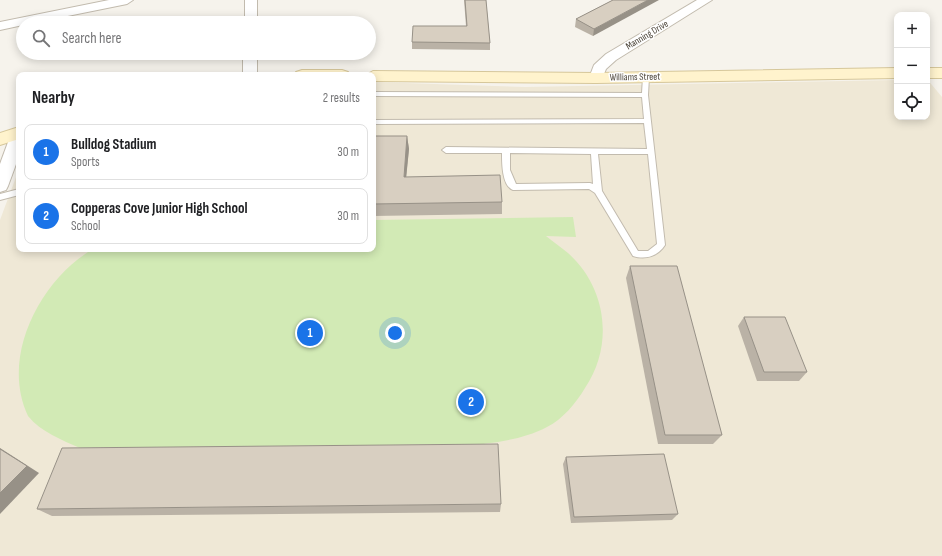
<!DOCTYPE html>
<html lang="en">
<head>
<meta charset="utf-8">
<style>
	:root { --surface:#fff; --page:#f6f6f6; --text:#202124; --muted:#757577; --line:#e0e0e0; --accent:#1a73e8 }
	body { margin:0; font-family:"Sofia Sans Condensed",sans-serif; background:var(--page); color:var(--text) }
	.controls { position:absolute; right:12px; top:12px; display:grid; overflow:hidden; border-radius:8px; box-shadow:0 2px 10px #0003 }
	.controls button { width:36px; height:36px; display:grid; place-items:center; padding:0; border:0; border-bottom:1px solid var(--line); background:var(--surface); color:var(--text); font:20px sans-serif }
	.you { position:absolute; left:395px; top:333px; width:14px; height:14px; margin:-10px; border:3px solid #fff; border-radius:50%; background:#1a73e8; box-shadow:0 0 0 6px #1a73e833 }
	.badge { display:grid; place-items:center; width:26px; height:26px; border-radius:50%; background:var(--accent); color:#fff; font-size:13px; font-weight:700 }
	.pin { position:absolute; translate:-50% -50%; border:2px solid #fff; box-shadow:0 1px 4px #0006 }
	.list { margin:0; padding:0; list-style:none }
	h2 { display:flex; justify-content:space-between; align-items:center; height:52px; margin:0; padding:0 16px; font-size:17px }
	h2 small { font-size:13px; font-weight:400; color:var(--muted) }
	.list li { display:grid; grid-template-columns:26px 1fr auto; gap:12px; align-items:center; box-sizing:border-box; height:56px; margin:0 8px 8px; padding:0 8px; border:1px solid var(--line); border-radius:8px }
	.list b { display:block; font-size:15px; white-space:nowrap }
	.list p { margin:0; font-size:13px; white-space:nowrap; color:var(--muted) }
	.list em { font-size:13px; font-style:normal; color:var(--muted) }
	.icon { flex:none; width:22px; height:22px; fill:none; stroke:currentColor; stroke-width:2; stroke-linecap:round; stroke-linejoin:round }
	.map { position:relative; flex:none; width:942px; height:556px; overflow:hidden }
	.search { position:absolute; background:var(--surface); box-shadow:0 2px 10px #0003; left:16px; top:16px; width:360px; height:44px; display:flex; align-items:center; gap:10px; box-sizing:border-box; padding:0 14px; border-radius:22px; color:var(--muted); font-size:15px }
	.panel { position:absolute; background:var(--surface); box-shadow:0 2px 10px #0003; left:16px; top:72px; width:360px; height:180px; border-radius:8px }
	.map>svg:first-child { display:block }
	.education { fill:#efe8d6 }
	.green { fill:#d2eab5 }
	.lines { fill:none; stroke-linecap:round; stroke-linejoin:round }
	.lane-casing { stroke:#c2bbae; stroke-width:2 }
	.street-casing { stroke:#c2bbae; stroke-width:2 }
	.secondary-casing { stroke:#d6c79b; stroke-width:2 }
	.lane { fill:#fff; fill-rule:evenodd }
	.street { fill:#fff; fill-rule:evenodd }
	.secondary { fill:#fff3cd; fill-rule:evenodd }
	.wall { fill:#bab2a6 }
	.shaded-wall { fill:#979187 }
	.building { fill:#d8cfc1; stroke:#979187 }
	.labels { text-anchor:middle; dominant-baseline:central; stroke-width:3; stroke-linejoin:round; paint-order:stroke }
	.far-street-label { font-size:10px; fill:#4b4439; stroke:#fff }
</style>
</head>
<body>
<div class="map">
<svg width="942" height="556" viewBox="0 0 942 556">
	<rect width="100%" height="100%" fill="#f6f3ec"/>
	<!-- education -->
	<polygon class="education" points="927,79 942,97 942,556 0,556 0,220 19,169 19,249 373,249 373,82 525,87 897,80 897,117 927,117"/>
	<!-- green -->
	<path class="green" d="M573,217L576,237L546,236C553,242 561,247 568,253C607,288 614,345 585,388C576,403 563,419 547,427C526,438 505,441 483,444L80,448C62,440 41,432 28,416C0,357 40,280 93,249H373V220Z"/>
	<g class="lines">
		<defs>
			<g id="lane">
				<path d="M646,75L649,77L648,95L665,245C658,256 646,260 633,256L595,193L589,189L513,190C502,186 502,163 502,153H446L442,150L446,147L647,149L644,123L373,124V120L644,119L642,97L373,96V92L642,93L643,77ZM510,153L591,154L593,184L590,183L516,184L510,170ZM598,154H648L657,244L648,251H638L602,191Z"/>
				<polygon points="19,189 19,195 0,200 0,194"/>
			</g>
			<g id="street">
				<polygon points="109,0 133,0 127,4 33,23 23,23 23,25 0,30 0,22"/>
				<rect x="245" y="0" width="12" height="23"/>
				<polygon points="697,0 712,0 616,60 606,69 601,81 591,81 589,78 594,65 606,54"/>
				<rect x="243" y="53" width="14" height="22"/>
				<polygon points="19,129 19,156 8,186 6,190 0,192 0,164 11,134 14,130"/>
			</g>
			<g id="secondary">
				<polygon points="897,68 897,78 596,83 373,81 373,75 366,75 373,71 596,73"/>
				<rect x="927" y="68" width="15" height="10"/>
				<polygon points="302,70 342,70 348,72 350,75 294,75 296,72"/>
				<polygon points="19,127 19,139 0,145 0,133"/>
			</g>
		</defs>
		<!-- lane casing -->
		<use href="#lane" class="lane-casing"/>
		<!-- street casing -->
		<use href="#street" class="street-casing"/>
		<!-- secondary casing -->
		<use href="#secondary" class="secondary-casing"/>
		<!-- lane -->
		<use href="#lane" class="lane"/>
		<!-- street -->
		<use href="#street" class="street"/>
		<!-- secondary -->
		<use href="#secondary" class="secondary"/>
	</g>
	<!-- wall -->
	<g class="wall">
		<polygon points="464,0 486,0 490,43 490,50 412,49 412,42 466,26"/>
		<polygon points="613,0 593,36 575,27 576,19"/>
		<polygon points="373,136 407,136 409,149 406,177 502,202 502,214 373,216"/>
		<polygon points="630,266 722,435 713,444 658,444 626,278"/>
		<polygon points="744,317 807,372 799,381 757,381 738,326"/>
		<polygon points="566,457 678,514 672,520 571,523 563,464"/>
		<polygon points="501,504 500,512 52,516 37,509"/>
	</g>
	<!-- shaded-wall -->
	<g class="shaded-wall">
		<polygon points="648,0 659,0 593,36 594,29"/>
		<polygon points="407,136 409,149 405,189 404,177"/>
		<polygon points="0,448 39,473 0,514"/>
	</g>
	<!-- building -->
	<g class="building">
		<polygon points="465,0 486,0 490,43 412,42 413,26 467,26"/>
		<polygon points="613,0 648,0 594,29 576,19"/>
		<polygon points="373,136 407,136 404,177 500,175 502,202 373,204"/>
		<polygon points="630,266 677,266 722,435 665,435"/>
		<polygon points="744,317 785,317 807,372 764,372"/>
		<polygon points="498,444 501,504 37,509 62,448"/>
		<polygon points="0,449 27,466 0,493"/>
		<polygon points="664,454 678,514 574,517 566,457"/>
	</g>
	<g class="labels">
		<!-- far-street labels -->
		<g class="far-street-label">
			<text transform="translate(647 35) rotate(-31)">Manning Drive</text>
			<text transform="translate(635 77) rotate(-1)">Williams Street</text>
		</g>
	</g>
</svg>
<div class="controls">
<button>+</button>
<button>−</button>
<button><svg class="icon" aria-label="locate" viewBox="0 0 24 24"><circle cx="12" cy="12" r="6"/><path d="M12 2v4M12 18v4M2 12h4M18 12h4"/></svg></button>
</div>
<div class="you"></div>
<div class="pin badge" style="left:310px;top:333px">1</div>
<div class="pin badge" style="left:471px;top:402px">2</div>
<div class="search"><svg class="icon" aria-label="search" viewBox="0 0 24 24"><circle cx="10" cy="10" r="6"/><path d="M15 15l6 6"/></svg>Search here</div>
<section class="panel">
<h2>Nearby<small>2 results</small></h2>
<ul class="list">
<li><span class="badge">1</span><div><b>Bulldog Stadium</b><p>Sports</p></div><em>30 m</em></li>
<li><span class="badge">2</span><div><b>Copperas Cove Junior High School</b><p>School</p></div><em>30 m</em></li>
</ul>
</section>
</div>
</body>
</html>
